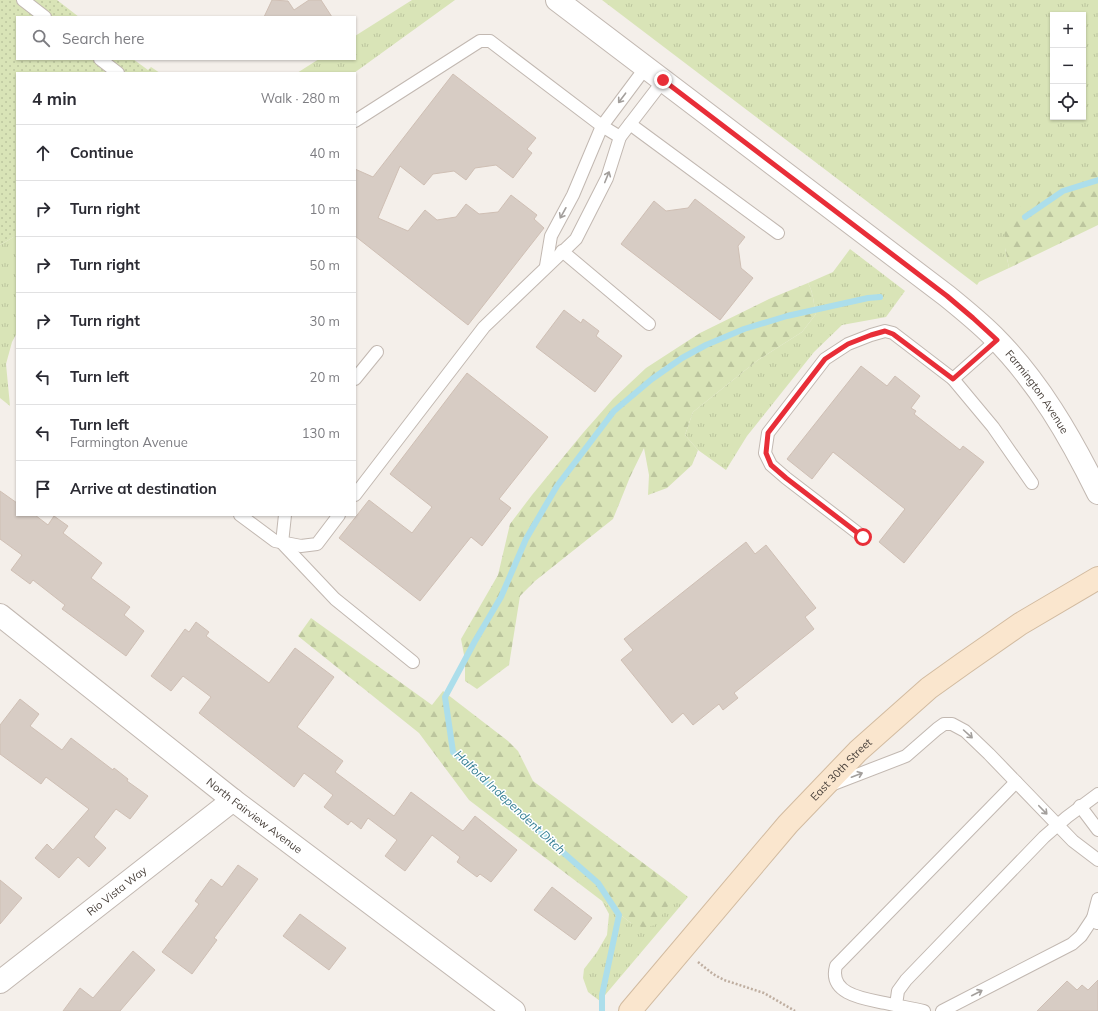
<!DOCTYPE html>
<html lang="en">
<head>
<meta charset="utf-8">
<style>
	:root { --surface:#fff; --page:#f2f2f3; --text:#2b2b33; --muted:#7c7c81; --line:#e1e1e2 }
	body { margin:0; font-family:Mulish,sans-serif; background:var(--page); color:var(--text) }
	.controls { position:absolute; right:12px; top:12px; display:grid; overflow:hidden; border-radius:0px; box-shadow:0 1px 3px #0004 }
	.controls button { width:36px; height:36px; display:grid; place-items:center; padding:0; border:0; border-bottom:1px solid var(--line); background:var(--surface); color:var(--text); font:20px sans-serif }
	.stop { position:absolute; width:12px; height:12px; margin:-9px; border:3px solid #e82e38; border-radius:50%; background:#fff }
	.stop.end { background:#e82e38; border-color:#fff; box-shadow:0 1px 4px #0008 }
	.list { margin:0; padding:0; list-style:none }
	h2 { display:flex; justify-content:space-between; align-items:center; height:52px; margin:0; padding:0 16px; font-size:17px }
	h2 small { font-size:13px; font-weight:400; color:var(--muted) }
	.list li { display:grid; grid-template-columns:26px 1fr auto; gap:12px; align-items:center; box-sizing:border-box; height:56px; padding:0 16px; border-top:1px solid var(--line) }
	.list b { display:block; font-size:15px; white-space:nowrap }
	.list p { margin:0; font-size:13px; white-space:nowrap; color:var(--muted) }
	.list em { font-size:13px; font-style:normal; color:var(--muted) }
	.icon { flex:none; width:22px; height:22px; fill:none; stroke:currentColor; stroke-width:2; stroke-linecap:round; stroke-linejoin:round }
	.map { position:relative; flex:none; width:1098px; height:1011px; overflow:hidden }
	.search { position:absolute; background:var(--surface); box-shadow:0 1px 3px #0004; left:16px; top:16px; width:340px; height:44px; display:flex; align-items:center; gap:10px; box-sizing:border-box; padding:0 14px; border-radius:0px; color:var(--muted); font-size:15px }
	.panel { position:absolute; background:var(--surface); box-shadow:0 1px 3px #0004; left:16px; top:72px; width:340px; height:444px; border-radius:0px }
	.map>svg:first-child { display:block }
	.grass { fill:url(#grass-tufts); fill-rule:evenodd }
	.forest { fill:url(#forest-firs) }
	.park { fill:url(#park-dots) }
	.lines { fill:none; stroke-linecap:round; stroke-linejoin:round }
	.stream { stroke:#acdeeb; stroke-width:6 }
	.building { fill:#d7ccc4; stroke:#cfbfb4 }
	.service-casing { stroke:#c2b8b1; stroke-width:14 }
	.minor-casing { stroke:#c2b8b1; stroke-width:24 }
	.tertiary-casing { stroke:#c2b8b1; stroke-width:24 }
	.secondary-casing { stroke:#d2bba0; stroke-width:24 }
	.path { stroke:#bfaea0; stroke-width:2.5; stroke-dasharray:2 2; stroke-linecap:butt }
	.service { stroke:#fff; stroke-width:12 }
	.minor { stroke:#fff; stroke-width:22 }
	.tertiary { stroke:#fff; stroke-width:22 }
	.secondary { stroke:#fae6ce; stroke-width:22 }
	.oneway { stroke:#a39f9c }
	.route { stroke:#e82e38; stroke-width:5 }
	.labels { text-anchor:middle; dominant-baseline:central; stroke-width:3; stroke-linejoin:round; paint-order:stroke }
	.street-label { font-size:11px; fill:#473f39; stroke:#fff }
	.water-label { font-size:12px; font-style:italic; fill:#357f94; stroke:#fff }
</style>
</head>
<body>
<div class="map">
<svg width="1098" height="1011" viewBox="0 0 1098 1011">
	<defs>
		<pattern id="grass-tufts" width="24" height="20" patternUnits="userSpaceOnUse"><rect width="24" height="20" fill="#d9e4b7"/><path d="M3 7l-1-3M5 7V3M7 7l1-3M15 17l-1-3M17 17v-4M19 17l1-3" fill="none" stroke="#bcc59e"/></pattern>
		<pattern id="forest-firs" width="22" height="20" patternUnits="userSpaceOnUse"><rect width="22" height="20" fill="#d9e4b7"/><path d="M5 1l3.5 6h-7zM16 11l3.5 6h-7z" fill="#bcc59e"/></pattern>
		<pattern id="park-dots" width="8" height="8" patternUnits="userSpaceOnUse"><rect width="8" height="8" fill="#d9e4b7"/><path d="M2 2h.1M6 6h.1" fill="none" stroke="#bcc59e" stroke-width="1.8" stroke-linecap="round"/></pattern>
	</defs>
	<rect width="100%" height="100%" fill="#f4efea"/>
	<!-- grass -->
	<g class="grass">
		<polygon points="412,0 455,0 354,73 297,73 319,59 355,59 355,36"/>
		<path d="M602,0H1098V171L1086,172L1005,248L1009,268L979,282L977,285ZM1053,15H1083V117H1053Z"/>
		<polygon points="17,235 17,333 12,342 6,364 10,406 0,398 0,245"/>
		<path d="M850,249L905,291L886,317L842,325L814,352L747,436L726,470L698,450L685,435L693,412L758,360L802,332L816,314C813,302 814,294 808,283L833,272Z"/>
		<polygon points="670,883 688,897 600,1001 588,992 583,978 584,969 597,952 607,935 609,914 602,901 631,923 670,903"/>
	</g>
	<!-- forest -->
	<g class="forest">
		<polygon points="1086,171 1098,171 1098,225 1009,268 1005,248 1004,225 1018,208"/>
		<path d="M808,283C814,294 813,302 816,314L802,332L758,360L693,412L685,435L698,450L692,465L667,488L648,495L649,475L644,448L630,477L613,519L535,581L520,596L509,665L477,689L465,681V660L461,639L498,575L510,524L532,495L583,433L613,399L646,368L700,333L769,299Z"/>
		<polygon points="311,618 432,705 443,691 508,741 518,751 533,781 670,883 670,903 655,925 644,928 631,923 469,800 419,733 298,636"/>
	</g>
	<!-- park -->
	<polygon class="park" points="0,0 57,0 79,17 17,17 17,59 133,59 148,70 151,67 160,73 17,73 17,235 0,245"/>
	<g class="lines">
		<!-- stream -->
		<g class="stream">
			<polyline points="1025,217 1063,191 1098,180"/>
			<polyline points="602,1011 602,995 619,915 598,883 525,819 453,752 445,697 475,641 501,597 526,539 557,486 614,411 652,379 682,358 706,345 744,329 787,316 868,298 880,297"/>
		</g>
	</g>
	<!-- building -->
	<g class="building">
		<polygon points="272,0 288,1 294,10 309,0 321,0 332,17 264,17"/>
		<polygon points="453,74 536,138 527,149 532,153 513,178 496,165 475,168 466,180 454,171 433,174 424,185 400,166 378,218 408,231 425,210 437,220 456,217 466,204 479,214 498,212 511,195 537,215 534,219 544,228 468,325 355,236 355,169 373,177"/>
		<polygon points="695,199 745,237 738,246 741,268 753,278 720,320 621,244 654,201 666,211 688,208"/>
		<polygon points="564,310 581,323 583,319 599,331 596,336 622,356 595,392 536,347"/>
		<polygon points="861,366 887,386 895,376 920,396 911,408 916,411 914,414 960,450 963,446 984,462 904,563 879,542 905,509 833,452 812,479 787,459"/>
		<polygon points="467,373 548,437 499,499 511,508 482,546 471,537 420,601 339,538 369,500 412,533 432,507 390,474"/>
		<polygon points="0,491 17,503 17,515 35,515 48,525 54,516 68,526 63,533 102,563 91,578 130,607 124,615 144,631 126,656 62,609 65,605 33,580 30,584 11,570 22,555 0,539"/>
		<polygon points="746,542 755,554 766,545 816,608 805,617 814,629 734,693 738,698 723,710 719,704 693,725 683,713 672,723 621,660 633,650 624,639"/>
		<polygon points="196,622 209,632 206,636 269,683 295,648 334,677 297,727 343,761 335,772 394,816 411,792 463,831 475,816 517,850 491,882 480,874 477,877 457,862 460,857 432,835 405,871 385,856 397,840 368,818 361,829 351,821 348,825 324,807 333,795 304,773 294,787 199,713 211,697 183,676 171,691 151,676 185,629 189,632"/>
		<polygon points="20,699 39,714 30,726 62,750 71,738 113,770 114,768 128,779 127,781 148,796 130,819 116,809 94,837 106,848 89,867 78,857 59,878 35,858 47,844 53,850 89,809 46,777 41,784 0,754 0,725"/>
		<polygon points="238,865 258,879 214,938 217,940 192,974 162,952 199,904 195,901 211,879 222,887"/>
		<polygon points="0,880 22,898 0,924"/>
		<polygon points="552,887 592,918 575,940 534,910"/>
		<polygon points="300,914 346,948 329,970 283,936"/>
		<polygon points="133,951 155,970 120,1011 63,1011 80,988 93,998"/>
		<polygon points="1098,980 1098,1011 1037,1011 1067,981 1077,990 1082,985 1088,990"/>
	</g>
	<g class="lines">
		<defs>
			<g id="service">
				<polyline points="23,0 45,17"/>
				<polyline points="100,59 118,73"/>
				<polyline points="355,121 480,41 490,41 602,126 620,137"/>
				<polyline points="630,124 778,233"/>
				<polyline points="562,251 649,324"/>
				<polyline points="546,266 551,236 573,195 602,126 646,67"/>
				<polyline points="997,340 953,379 993,427 1032,483"/>
				<polyline points="355,379 377,352"/>
				<polyline points="355,495 484,327 576,239 607,178 620,137 663,81"/>
				<polyline points="240,515 275,541 301,546 317,544 339,515"/>
				<polyline points="285,515 282,543 335,599 413,662"/>
				<polyline points="863,537 786,478 771,465 765,453 768,433 825,359 848,344 871,335 885,331 893,333 953,379"/>
				<polyline points="831,785 906,756 937,729 944,724 952,724 965,731 989,754 1073,841 1098,860"/>
				<polyline points="1080,806 1098,830"/>
				<polyline points="1097,923 1093,918 1098,899"/>
				<polyline points="896,1005 898,991 906,980 1044,837 1067,817 1098,794"/>
				<path d="M924,1011C911,1008 898,1006 885,1003C866,999 828,995 836,966L1016,782"/>
				<polyline points="942,1011 1072,944 1081,936 1093,918"/>
			</g>
			<g id="minor">
				<path id="s1" d="M0,615L233,800L514,1011"/>
				<path id="s2" d="M0,982L233,800"/>
			</g>
			<g id="tertiary">
				<path id="s3" d="M557,0L947,296C963,309 979,322 993,336C1038,381 1070,436 1098,493"/>
			</g>
			<g id="secondary">
				<path id="s4" d="M630,1011L788,824L858,751L929,688L964,663L1020,624L1098,578"/>
			</g>
		</defs>
		<!-- service casing -->
		<use href="#service" class="service-casing"/>
		<!-- minor casing -->
		<use href="#minor" class="minor-casing"/>
		<!-- tertiary casing -->
		<use href="#tertiary" class="tertiary-casing"/>
		<!-- secondary casing -->
		<use href="#secondary" class="secondary-casing"/>
		<!-- path -->
		<polyline class="path" points="698,962 713,974 724,980 764,993 795,1011"/>
		<!-- service -->
		<use href="#service" class="service"/>
		<!-- minor -->
		<use href="#minor" class="minor"/>
		<!-- tertiary -->
		<use href="#tertiary" class="tertiary"/>
		<!-- secondary -->
		<use href="#secondary" class="secondary"/>
	</g>
	<!-- one-way arrows -->
	<defs><path id="oneway-shaft" d="M-6 0H5M1.5-3L5.5 0L1.5 3" fill="none" stroke-width="1.6" stroke-linecap="round" stroke-linejoin="round"/></defs>
	<g class="oneway">
		<use href="#oneway-shaft" transform="translate(622 98) rotate(127)"/>
		<use href="#oneway-shaft" transform="translate(607 177) rotate(-68)"/>
		<use href="#oneway-shaft" transform="translate(563 213) rotate(119)"/>
		<use href="#oneway-shaft" transform="translate(968 734) rotate(42)"/>
		<use href="#oneway-shaft" transform="translate(857 775) rotate(-21)"/>
		<use href="#oneway-shaft" transform="translate(1043 810) rotate(46)"/>
		<use href="#oneway-shaft" transform="translate(977 993) rotate(-27)"/>
	</g>
	<g class="lines">
		<!-- route -->
		<polyline class="route" points="663,80 947,296 973,318 997,340 953,379 893,334 885,331 871,335 848,344 825,359 768,433 766,453 771,465 786,478 863,537"/>
	</g>
	<g class="labels">
		<!-- street labels -->
		<g class="street-label">
			<text stroke="none"><textPath href="#s3" startOffset="622">Farmington Avenue</textPath></text>
			<text stroke="none"><textPath href="#s4" startOffset="321">East 30th Street</textPath></text>
			<text stroke="none"><textPath href="#s1" startOffset="324">North Fairview Avenue</textPath></text>
			<text stroke="none"><textPath href="#s2" startOffset="148">Rio Vista Way</textPath></text>
		</g>
		<!-- water labels -->
		<g class="water-label">
			<text transform="translate(510 802) rotate(43)">Halford Independent Ditch</text>
		</g>
	</g>
</svg>
<div class="controls">
<button>+</button>
<button>−</button>
<button><svg class="icon" aria-label="locate" viewBox="0 0 24 24"><circle cx="12" cy="12" r="6"/><path d="M12 2v4M12 18v4M2 12h4M18 12h4"/></svg></button>
</div>
<div class="stop" style="left:863px;top:537px"></div>
<div class="stop end" style="left:663px;top:80px"></div>
<div class="search"><svg class="icon" aria-label="search" viewBox="0 0 24 24"><circle cx="10" cy="10" r="6"/><path d="M15 15l6 6"/></svg>Search here</div>
<section class="panel">
<h2>4 min<small>Walk · 280 m</small></h2>
<ul class="list">
<li><svg class="icon" aria-label="ahead" viewBox="0 0 24 24"><path d="M12 20V5M6 11l6-6 6 6"/></svg><div><b>Continue</b></div><em>40 m</em></li>
<li><svg class="icon" aria-label="right" viewBox="0 0 24 24"><path d="M7 20v-9h11M14 6l5 5-5 5"/></svg><div><b>Turn right</b></div><em>10 m</em></li>
<li><svg class="icon" aria-label="right" viewBox="0 0 24 24"><path d="M7 20v-9h11M14 6l5 5-5 5"/></svg><div><b>Turn right</b></div><em>50 m</em></li>
<li><svg class="icon" aria-label="right" viewBox="0 0 24 24"><path d="M7 20v-9h11M14 6l5 5-5 5"/></svg><div><b>Turn right</b></div><em>30 m</em></li>
<li><svg class="icon" aria-label="left" viewBox="0 0 24 24"><path d="M17 20v-9H6M10 6l-5 5 5 5"/></svg><div><b>Turn left</b></div><em>20 m</em></li>
<li><svg class="icon" aria-label="left" viewBox="0 0 24 24"><path d="M17 20v-9H6M10 6l-5 5 5 5"/></svg><div><b>Turn left</b><p>Farmington Avenue</p></div><em>130 m</em></li>
<li><svg class="icon" aria-label="arrive" viewBox="0 0 24 24"><path d="M6 21V4h12l-3 4 3 4H6"/></svg><div><b>Arrive at destination</b></div></li>
</ul>
</section>
</div>
</body>
</html>
